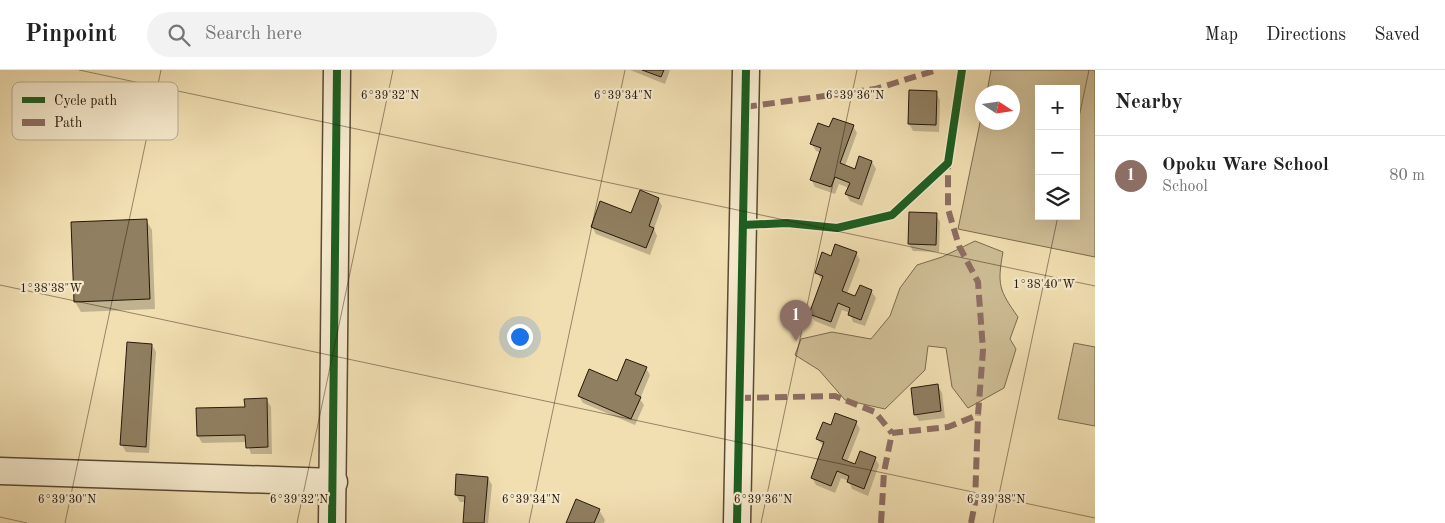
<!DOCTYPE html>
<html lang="en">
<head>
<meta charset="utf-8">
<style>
	:root { --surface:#fff; --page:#f2f2f2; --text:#222; --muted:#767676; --line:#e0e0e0; --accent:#8f2418 }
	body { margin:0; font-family:"Old Standard TT",serif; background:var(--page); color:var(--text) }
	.controls { position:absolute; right:15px; top:15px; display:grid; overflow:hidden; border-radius:0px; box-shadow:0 5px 20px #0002 }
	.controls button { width:45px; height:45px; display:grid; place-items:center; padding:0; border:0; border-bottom:1px solid var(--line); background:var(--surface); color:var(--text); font:25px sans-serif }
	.compass { position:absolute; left:975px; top:15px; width:45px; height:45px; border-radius:50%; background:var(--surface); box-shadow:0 5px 20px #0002; rotate:102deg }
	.you { position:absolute; left:519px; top:266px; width:18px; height:18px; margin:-12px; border:4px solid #fff; border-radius:50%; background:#1a73e8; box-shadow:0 0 0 8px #1a73e833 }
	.badge { display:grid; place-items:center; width:32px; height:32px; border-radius:50%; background:var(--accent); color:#fff; font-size:16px; font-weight:700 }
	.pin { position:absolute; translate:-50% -41px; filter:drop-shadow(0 1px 2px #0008) }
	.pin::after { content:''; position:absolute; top:26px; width:18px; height:15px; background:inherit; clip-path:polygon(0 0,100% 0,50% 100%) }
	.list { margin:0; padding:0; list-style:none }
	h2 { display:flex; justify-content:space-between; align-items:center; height:65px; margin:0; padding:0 20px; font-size:21px }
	h2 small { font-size:16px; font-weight:400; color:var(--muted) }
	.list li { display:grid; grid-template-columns:32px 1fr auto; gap:15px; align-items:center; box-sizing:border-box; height:80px; padding:0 20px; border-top:1px solid var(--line) }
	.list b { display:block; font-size:19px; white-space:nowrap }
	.list p { margin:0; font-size:16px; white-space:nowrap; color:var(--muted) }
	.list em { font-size:16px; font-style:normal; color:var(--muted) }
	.icon { flex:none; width:28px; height:28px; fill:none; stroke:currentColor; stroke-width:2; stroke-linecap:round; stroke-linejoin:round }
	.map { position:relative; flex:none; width:1095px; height:453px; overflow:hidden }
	header { display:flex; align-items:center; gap:30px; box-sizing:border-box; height:70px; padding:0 25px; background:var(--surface); border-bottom:1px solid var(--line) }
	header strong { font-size:24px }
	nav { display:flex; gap:28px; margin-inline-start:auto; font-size:18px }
	.search { width:350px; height:45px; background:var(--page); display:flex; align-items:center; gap:12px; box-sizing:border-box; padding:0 18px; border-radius:28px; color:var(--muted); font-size:19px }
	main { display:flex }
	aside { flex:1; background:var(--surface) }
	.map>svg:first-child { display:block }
	.green { fill:#cebd95; stroke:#7a6a4f; fill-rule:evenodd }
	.shadow { fill:#0003 }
	.building { fill:#907f61; stroke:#261709 }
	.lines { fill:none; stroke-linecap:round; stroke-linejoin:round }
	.street-casing { stroke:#594933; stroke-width:29 }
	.street { stroke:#f6eacd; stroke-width:26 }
	.quiet { stroke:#8d6e63; stroke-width:6; stroke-dasharray:12 6; stroke-linecap:butt }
	.cycleway-casing { stroke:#f6eacd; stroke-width:11 }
	.cycleway { stroke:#1b5e20; stroke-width:8 }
	.ticks { fill:none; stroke:#261709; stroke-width:1; stroke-opacity:0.45 }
	.key { fill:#f6eacd; stroke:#b8ab92; stroke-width:1 }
	.key-label { font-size:14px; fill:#261709 }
	.ticks-label { font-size:12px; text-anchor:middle; fill:#261709; stroke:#f6eacd; stroke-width:4.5; stroke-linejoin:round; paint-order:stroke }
</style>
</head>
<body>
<header>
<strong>Pinpoint</strong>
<div class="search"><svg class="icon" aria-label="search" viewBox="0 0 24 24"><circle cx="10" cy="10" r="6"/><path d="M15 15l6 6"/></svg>Search here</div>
<nav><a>Map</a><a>Directions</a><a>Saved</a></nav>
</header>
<main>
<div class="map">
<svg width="1095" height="453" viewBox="0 0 1095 453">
	<rect width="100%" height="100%" fill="#f1dfb2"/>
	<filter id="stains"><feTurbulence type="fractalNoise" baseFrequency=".004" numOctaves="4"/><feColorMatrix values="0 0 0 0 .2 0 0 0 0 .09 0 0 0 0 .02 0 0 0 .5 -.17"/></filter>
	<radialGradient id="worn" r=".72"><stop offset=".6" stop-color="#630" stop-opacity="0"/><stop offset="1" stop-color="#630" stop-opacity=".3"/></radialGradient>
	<!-- green -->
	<g class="green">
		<path d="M991,0H1095V187L958,159L982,43V52H1012V22H987ZM1039,19H1076V146H1039Z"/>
		<path d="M975,171L1003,182C997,215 999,220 1018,247L1010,269L1016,279L1004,318L968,338L952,317L946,278L928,276L925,300L885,339L845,330L819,300L795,285L801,269L832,262L871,269L890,246L900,218L917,195L942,187Z"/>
		<polygon points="1074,273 1095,277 1095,356 1058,349"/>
	</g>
	<!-- shadow -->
	<g class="shadow">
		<polygon points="630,0 670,0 665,14"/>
		<polygon points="910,22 936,23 940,30 939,62 913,61 909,54"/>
		<polygon points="853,56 857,63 845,96 855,100 860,88 872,92 876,99 862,136 850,131 846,124 849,118 839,114 835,124 815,117 811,109 821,83 816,81 812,74 830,59"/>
		<polygon points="658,129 662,136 654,159 657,166 650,185 596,164 592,157 632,144"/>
		<polygon points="936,145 940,152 939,182 913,181 909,174"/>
		<polygon points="146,150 152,160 155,239 81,242 75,232"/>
		<polygon points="856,183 860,190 847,224 856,228 871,221 876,228 865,256 853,252 850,243 842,240 835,259 815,251 810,244 823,211 816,202 831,188"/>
		<polygon points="152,275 156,282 149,383 126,382 122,375"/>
		<polygon points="646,298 650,305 640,329 644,335 635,355 583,333 579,326 617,312"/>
		<polygon points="938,316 942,323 945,348 919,351 915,344"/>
		<polygon points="267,330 271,337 272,384 251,384 247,372 202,373 198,366 246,338"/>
		<polygon points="856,352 860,359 847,392 856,396 875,388 879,395 868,426 852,419 849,411 841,408 835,423 816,415 812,408 824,377 817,369 832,356"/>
		<polygon points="488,408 492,415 488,453 464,453 466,432 460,432 456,425"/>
		<polygon points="599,440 605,450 604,453 567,453"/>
	</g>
	<!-- building -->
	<g class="building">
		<polygon points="642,0 664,0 661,7"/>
		<polygon points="909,20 937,21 936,55 908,54"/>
		<polygon points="833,48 854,55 840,93 855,99 859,86 872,91 859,129 845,124 850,113 835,107 831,117 810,110 821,78 810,74 818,53 829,57"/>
		<polygon points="640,120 659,128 649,156 654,158 646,178 591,157 600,131 631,143"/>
		<polygon points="909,142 937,143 936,175 908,174"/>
		<polygon points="147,149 150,229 74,232 71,152"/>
		<polygon points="835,174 857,182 842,221 855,226 860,215 872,220 861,250 848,245 850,238 838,233 831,252 809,244 823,206 815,203 822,182 831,186"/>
		<polygon points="127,272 152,274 146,377 120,375"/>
		<polygon points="626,289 647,297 635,324 641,327 631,349 578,326 589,299 617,311"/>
		<polygon points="938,314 941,341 914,345 911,318"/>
		<polygon points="267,328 268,377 246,378 245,365 197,366 196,338 245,337 244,329"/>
		<polygon points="835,343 857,351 842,389 855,394 860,381 876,387 864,419 847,412 849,406 837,401 831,416 811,408 824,372 816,369 823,352 831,355"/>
		<polygon points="456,404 488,407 484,453 463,453 465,426 455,425"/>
		<polygon points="576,429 600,439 594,453 566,453"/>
	</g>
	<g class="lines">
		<defs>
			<g id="street">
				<polyline points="0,401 334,412"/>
				<polyline points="332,453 337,0"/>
				<polyline points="737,453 746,0"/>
			</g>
		</defs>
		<!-- street casing -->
		<use href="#street" class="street-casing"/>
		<!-- street -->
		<use href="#street" class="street"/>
		<!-- quiet -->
		<g class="quiet">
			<polyline points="745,37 875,19 937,0"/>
			<polyline points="739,328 835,326 875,342 892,363"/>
			<polyline points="881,453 884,402 892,363 948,357 978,345 983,280 978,212 959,176 948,139 948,93"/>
			<polyline points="971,453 975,433 978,345"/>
		</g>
		<defs>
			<g id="cycleway">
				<polyline points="743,155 787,153 837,158 892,145 948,93 962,0"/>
				<polyline points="332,453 337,0"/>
				<polyline points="737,453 746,0"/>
			</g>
		</defs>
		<!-- cycleway casing -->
		<use href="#cycleway" class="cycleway-casing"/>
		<!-- cycleway -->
		<use href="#cycleway" class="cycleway"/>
	</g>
	<!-- ticks -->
	<path class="ticks" d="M79,0L1095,216M1076,61L1089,0M0,215L1095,448M0,447L27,453M65,453L161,0M297,453L393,0M529,453L625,0M761,453L857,0M993,453L1058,146"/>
	<!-- legend -->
	<rect x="12" y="12" width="166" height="58" rx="8" class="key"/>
	<rect x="22" y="27" width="23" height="6" fill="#1b5e20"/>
	<rect x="22" y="49" width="23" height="7" fill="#8d6e63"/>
	<g class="key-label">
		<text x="54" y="35">Cycle path</text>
		<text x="54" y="57">Path</text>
	</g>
	<g class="ticks-label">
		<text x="390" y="29">6°39'32"N</text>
		<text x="623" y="29">6°39'34"N</text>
		<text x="855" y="29">6°39'36"N</text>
		<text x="1044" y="218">1°38'40"W</text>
		<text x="51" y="222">1°38'38"W</text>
		<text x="67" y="433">6°39'30"N</text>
		<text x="299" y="433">6°39'32"N</text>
		<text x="531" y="433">6°39'34"N</text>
		<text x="763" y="433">6°39'36"N</text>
		<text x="996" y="433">6°39'38"N</text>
	</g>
	<rect width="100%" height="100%" filter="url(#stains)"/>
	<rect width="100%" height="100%" fill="url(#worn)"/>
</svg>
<div class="controls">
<button>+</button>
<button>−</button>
<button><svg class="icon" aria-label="layers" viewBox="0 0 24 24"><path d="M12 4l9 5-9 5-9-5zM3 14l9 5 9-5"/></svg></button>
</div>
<svg class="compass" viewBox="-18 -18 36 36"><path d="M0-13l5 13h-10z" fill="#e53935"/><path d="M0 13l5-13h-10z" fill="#767676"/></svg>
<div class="you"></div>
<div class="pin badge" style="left:796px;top:271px;background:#8d6e63">1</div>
</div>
<aside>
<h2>Nearby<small></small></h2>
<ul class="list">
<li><span class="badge" style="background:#8d6e63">1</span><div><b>Opoku Ware School</b><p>School</p></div><em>80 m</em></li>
</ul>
</aside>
</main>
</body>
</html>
